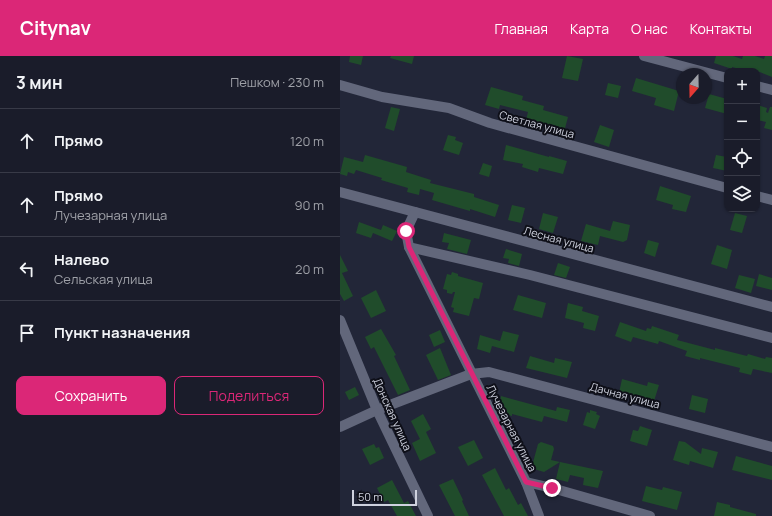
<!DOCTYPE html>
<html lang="ru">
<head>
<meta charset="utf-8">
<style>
	:root { --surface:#1a1c2a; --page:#272936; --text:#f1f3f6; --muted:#9fa1a8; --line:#383a47; --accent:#db2777 }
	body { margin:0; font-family:Manrope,sans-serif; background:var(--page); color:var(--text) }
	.controls { position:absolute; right:12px; top:12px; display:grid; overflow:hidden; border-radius:8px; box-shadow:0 1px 3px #0004 }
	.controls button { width:36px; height:36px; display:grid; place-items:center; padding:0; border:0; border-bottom:1px solid var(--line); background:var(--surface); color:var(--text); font:20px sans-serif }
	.compass { position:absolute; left:336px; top:12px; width:36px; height:36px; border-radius:50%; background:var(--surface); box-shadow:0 1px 3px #0004; rotate:200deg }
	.scale { position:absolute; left:12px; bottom:10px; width:65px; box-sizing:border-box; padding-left:4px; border:2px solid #cfd2df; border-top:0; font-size:11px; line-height:14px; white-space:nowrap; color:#cfd2df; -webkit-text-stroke:3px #0e0f18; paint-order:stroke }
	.stop { position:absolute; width:12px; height:12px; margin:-9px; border:3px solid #db2777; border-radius:50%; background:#fff }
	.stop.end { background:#db2777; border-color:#fff; box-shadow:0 1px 4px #0008 }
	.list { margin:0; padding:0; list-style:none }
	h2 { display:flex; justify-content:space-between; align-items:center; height:52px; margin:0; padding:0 16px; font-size:17px }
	h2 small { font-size:13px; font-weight:400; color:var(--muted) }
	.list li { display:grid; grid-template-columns:26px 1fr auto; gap:12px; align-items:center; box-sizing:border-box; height:64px; padding:0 16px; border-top:1px solid var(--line) }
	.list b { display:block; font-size:15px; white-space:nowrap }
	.list p { margin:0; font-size:13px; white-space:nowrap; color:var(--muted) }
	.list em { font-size:13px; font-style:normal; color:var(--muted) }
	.actions { display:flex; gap:8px; padding:12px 16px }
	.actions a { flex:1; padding:9px 0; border:1px solid var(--accent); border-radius:8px; text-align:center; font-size:14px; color:var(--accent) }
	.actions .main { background:var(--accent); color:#fff }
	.icon { flex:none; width:22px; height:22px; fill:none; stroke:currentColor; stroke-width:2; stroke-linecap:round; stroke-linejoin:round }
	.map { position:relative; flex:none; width:432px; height:460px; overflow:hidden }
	header { display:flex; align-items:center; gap:24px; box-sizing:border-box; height:56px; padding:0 20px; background:var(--accent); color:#fff }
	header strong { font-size:19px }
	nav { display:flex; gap:22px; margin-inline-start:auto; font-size:14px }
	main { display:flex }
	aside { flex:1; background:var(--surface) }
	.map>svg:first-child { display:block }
	.building { fill:#204c2b }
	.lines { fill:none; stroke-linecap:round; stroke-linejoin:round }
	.minor { stroke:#62677b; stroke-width:10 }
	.route { stroke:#db2777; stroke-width:5 }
	.labels { text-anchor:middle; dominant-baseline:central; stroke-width:4; stroke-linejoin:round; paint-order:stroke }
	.street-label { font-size:11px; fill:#cfd2df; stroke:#0e0f18 }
</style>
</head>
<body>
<header>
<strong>Citynav</strong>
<nav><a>Главная</a><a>Карта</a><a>О нас</a><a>Контакты</a></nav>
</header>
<main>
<aside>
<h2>3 мин<small>Пешком · 230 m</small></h2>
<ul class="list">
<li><svg class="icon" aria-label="ahead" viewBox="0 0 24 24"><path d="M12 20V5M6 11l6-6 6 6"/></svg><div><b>Прямо</b></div><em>120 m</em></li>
<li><svg class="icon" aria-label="ahead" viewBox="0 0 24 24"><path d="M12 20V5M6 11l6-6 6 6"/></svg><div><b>Прямо</b><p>Лучезарная улица</p></div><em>90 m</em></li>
<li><svg class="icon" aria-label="left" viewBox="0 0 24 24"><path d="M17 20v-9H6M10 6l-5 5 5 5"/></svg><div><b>Налево</b><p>Сельская улица</p></div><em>20 m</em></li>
<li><svg class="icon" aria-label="arrive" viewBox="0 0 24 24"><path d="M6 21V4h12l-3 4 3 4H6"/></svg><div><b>Пункт назначения</b></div></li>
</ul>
<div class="actions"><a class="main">Сохранить</a><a>Поделиться</a></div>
</aside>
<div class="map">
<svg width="432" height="460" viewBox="0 0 432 460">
	<rect width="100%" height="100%" fill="#222638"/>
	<!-- building -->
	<g class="building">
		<polygon points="10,0 23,0 21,9 9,6"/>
		<polygon points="51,0 74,0 72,8 50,2"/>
		<polygon points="227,0 243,3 238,25 222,22"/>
		<polygon points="376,0 393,0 402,3 403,0 415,0 424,3 425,0 432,0 432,21 417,15 410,13 410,15 406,15 392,11 392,13 374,7"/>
		<polygon points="296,22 339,35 334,55 314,49 316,42 292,35"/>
		<polygon points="268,27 281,30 278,42 265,39"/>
		<polygon points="151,31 183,40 182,44 204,50 203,54 228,61 224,76 208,72 208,70 186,64 188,56 160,49 159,53 145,49"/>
		<polygon points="369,38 387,43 387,58 365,52"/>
		<polygon points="417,49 427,52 426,56 428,57 430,51 432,51 432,74 424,72 426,66 417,64"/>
		<polygon points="51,51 60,53 54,75 45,72"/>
		<polygon points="260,69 274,74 269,91 254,86"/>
		<polygon points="108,79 116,81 115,84 123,87 119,99 103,94"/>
		<polygon points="166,89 209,101 209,100 227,105 223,118 199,112 198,116 182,111 183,108 163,104"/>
		<polygon points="25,99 67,111 66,116 91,124 90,127 134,138 134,141 159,149 155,161 130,153 130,155 92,144 94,137 80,133 79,139 67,136 68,132 41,124 42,122 16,114 14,118 8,116 7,120 0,118 4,101 23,106"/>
		<polygon points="376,99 387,101 387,115 373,112"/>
		<polygon points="143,107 152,110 149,121 139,118"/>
		<polygon points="320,130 351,140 346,156 332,153 333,149 316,144"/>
		<polygon points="172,149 185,152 181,167 168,164"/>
		<polygon points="203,157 218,161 213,177 199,173"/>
		<polygon points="395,157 407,160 402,177 390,174"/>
		<polygon points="273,165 290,169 287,184 283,186 260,180 258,189 241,185 246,168 270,175"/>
		<polygon points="19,166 41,174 43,169 57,175 52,185 33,177 31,182 16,177"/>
		<polygon points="104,177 131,184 127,198 107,193 109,187 102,186"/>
		<polygon points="308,184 319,187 315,201 304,197"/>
		<polygon points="377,189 392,194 387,213 371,208"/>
		<polygon points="166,193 182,198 179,210 168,207 169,203 163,202"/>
		<polygon points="0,199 8,215 2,217 13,240 4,245 0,238"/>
		<polygon points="218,207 230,211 226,222 214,219"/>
		<polygon points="112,216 118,218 118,220 143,227 139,243 134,242 129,260 113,256 114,252 111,251 115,236 113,236 112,238 107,237 107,234 103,233 107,218 111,219"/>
		<polygon points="419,218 432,222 432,234 416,230"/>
		<polygon points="399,219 415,223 411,237 395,232"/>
		<polygon points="36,234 46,255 31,262 21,242"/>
		<polygon points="178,239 206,247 202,262 173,254"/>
		<polygon points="228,247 243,251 242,255 259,260 255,275 243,272 244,267 225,262"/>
		<polygon points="280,266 306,275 307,272 311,273 312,270 339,279 337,284 375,294 375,292 407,300 408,298 425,303 426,301 432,302 432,317 413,313 411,319 399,316 400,312 360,302 360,304 345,300 347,295 319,285 318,288 293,281 291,286 275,280"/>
		<polygon points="41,273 56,299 54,300 70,334 58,339 34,291 31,293 25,281"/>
		<polygon points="100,274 105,286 94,291 89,279"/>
		<polygon points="163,275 179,279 174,296 152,290 150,297 137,293 140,279 160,285"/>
		<polygon points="100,292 111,319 98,324 86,299"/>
		<polygon points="190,300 214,307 215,302 232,306 227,322 186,312"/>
		<polygon points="282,323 307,330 308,326 319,329 314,345 279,337"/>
		<polygon points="15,331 19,339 9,344 5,336"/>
		<polygon points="352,339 368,343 365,357 349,353"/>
		<polygon points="161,340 216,355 217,351 230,354 227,366 204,360 202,366 172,358 172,360 159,357 158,355"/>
		<polygon points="250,354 257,356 256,358 260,360 255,373 243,369 247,356 250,357"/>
		<polygon points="83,358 91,373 86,376 96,397 80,405 72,387 80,383 71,365"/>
		<polygon points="300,370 312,374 307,390 290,385 293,374 298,375"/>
		<polygon points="134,384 143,402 128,410 118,391"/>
		<polygon points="339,385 345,386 361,398 362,392 378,396 373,412 350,405 349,409 333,404"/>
		<polygon points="201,386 213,390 214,393 211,404 220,406 204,416 194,413 192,410 198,388"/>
		<polygon points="34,388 36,392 39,391 44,402 30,409 22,393"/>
		<polygon points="396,400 432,410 432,424 392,414"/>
		<polygon points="220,406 263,415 258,432 243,429 244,422 230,419 228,426 216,423"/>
		<polygon points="155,412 166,434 169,432 178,449 181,447 188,460 164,460 142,419"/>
		<polygon points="113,423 123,444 122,445 129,460 115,460 99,429"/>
		<polygon points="52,424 64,447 68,445 76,460 57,460 48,444 44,446 37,432"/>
		<polygon points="306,430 322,434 323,431 342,436 337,454 302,445"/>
		<polygon points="377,446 390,449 390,451 416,458 416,460 374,460"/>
	</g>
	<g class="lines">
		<!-- minor -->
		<g class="minor">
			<polyline points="304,0 387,22"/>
			<polyline points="0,29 42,41 109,52 150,67 387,132"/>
			<polyline points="417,30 432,34"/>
			<polyline points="0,136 432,251"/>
			<polyline points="417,140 432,144"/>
			<polyline points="75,156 66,175 69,191 186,426 199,460"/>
			<polyline points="69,191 190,219 432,282"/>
			<polyline points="0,264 37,354 88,460"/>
			<polyline points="0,371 37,354 131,318 149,316 432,391"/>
			<polyline points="186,426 212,432 310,460"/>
		</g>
	</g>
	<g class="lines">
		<!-- route -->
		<polyline class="route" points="66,175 69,191 186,426 212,432"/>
	</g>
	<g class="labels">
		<!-- street labels -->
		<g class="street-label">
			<text transform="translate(197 68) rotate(15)">Светлая улица</text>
			<text transform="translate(219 183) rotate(15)">Лесная улица</text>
			<text transform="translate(285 339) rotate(15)">Дачная улица</text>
			<text transform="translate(53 358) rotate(66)">Донская улица</text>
			<text transform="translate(172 372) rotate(63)">Лучезарная улица</text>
		</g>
	</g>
</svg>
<div class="controls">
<button>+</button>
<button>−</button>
<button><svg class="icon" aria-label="locate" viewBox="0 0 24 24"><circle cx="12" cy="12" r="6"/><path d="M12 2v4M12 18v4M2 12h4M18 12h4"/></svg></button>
<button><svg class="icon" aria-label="layers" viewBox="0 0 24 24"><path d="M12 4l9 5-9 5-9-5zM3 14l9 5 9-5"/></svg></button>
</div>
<svg class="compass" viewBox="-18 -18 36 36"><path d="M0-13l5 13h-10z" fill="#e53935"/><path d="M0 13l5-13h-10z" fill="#9fa1a8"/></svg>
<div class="scale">50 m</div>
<div class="stop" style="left:66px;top:175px"></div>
<div class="stop end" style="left:212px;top:432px"></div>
</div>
</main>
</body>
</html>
